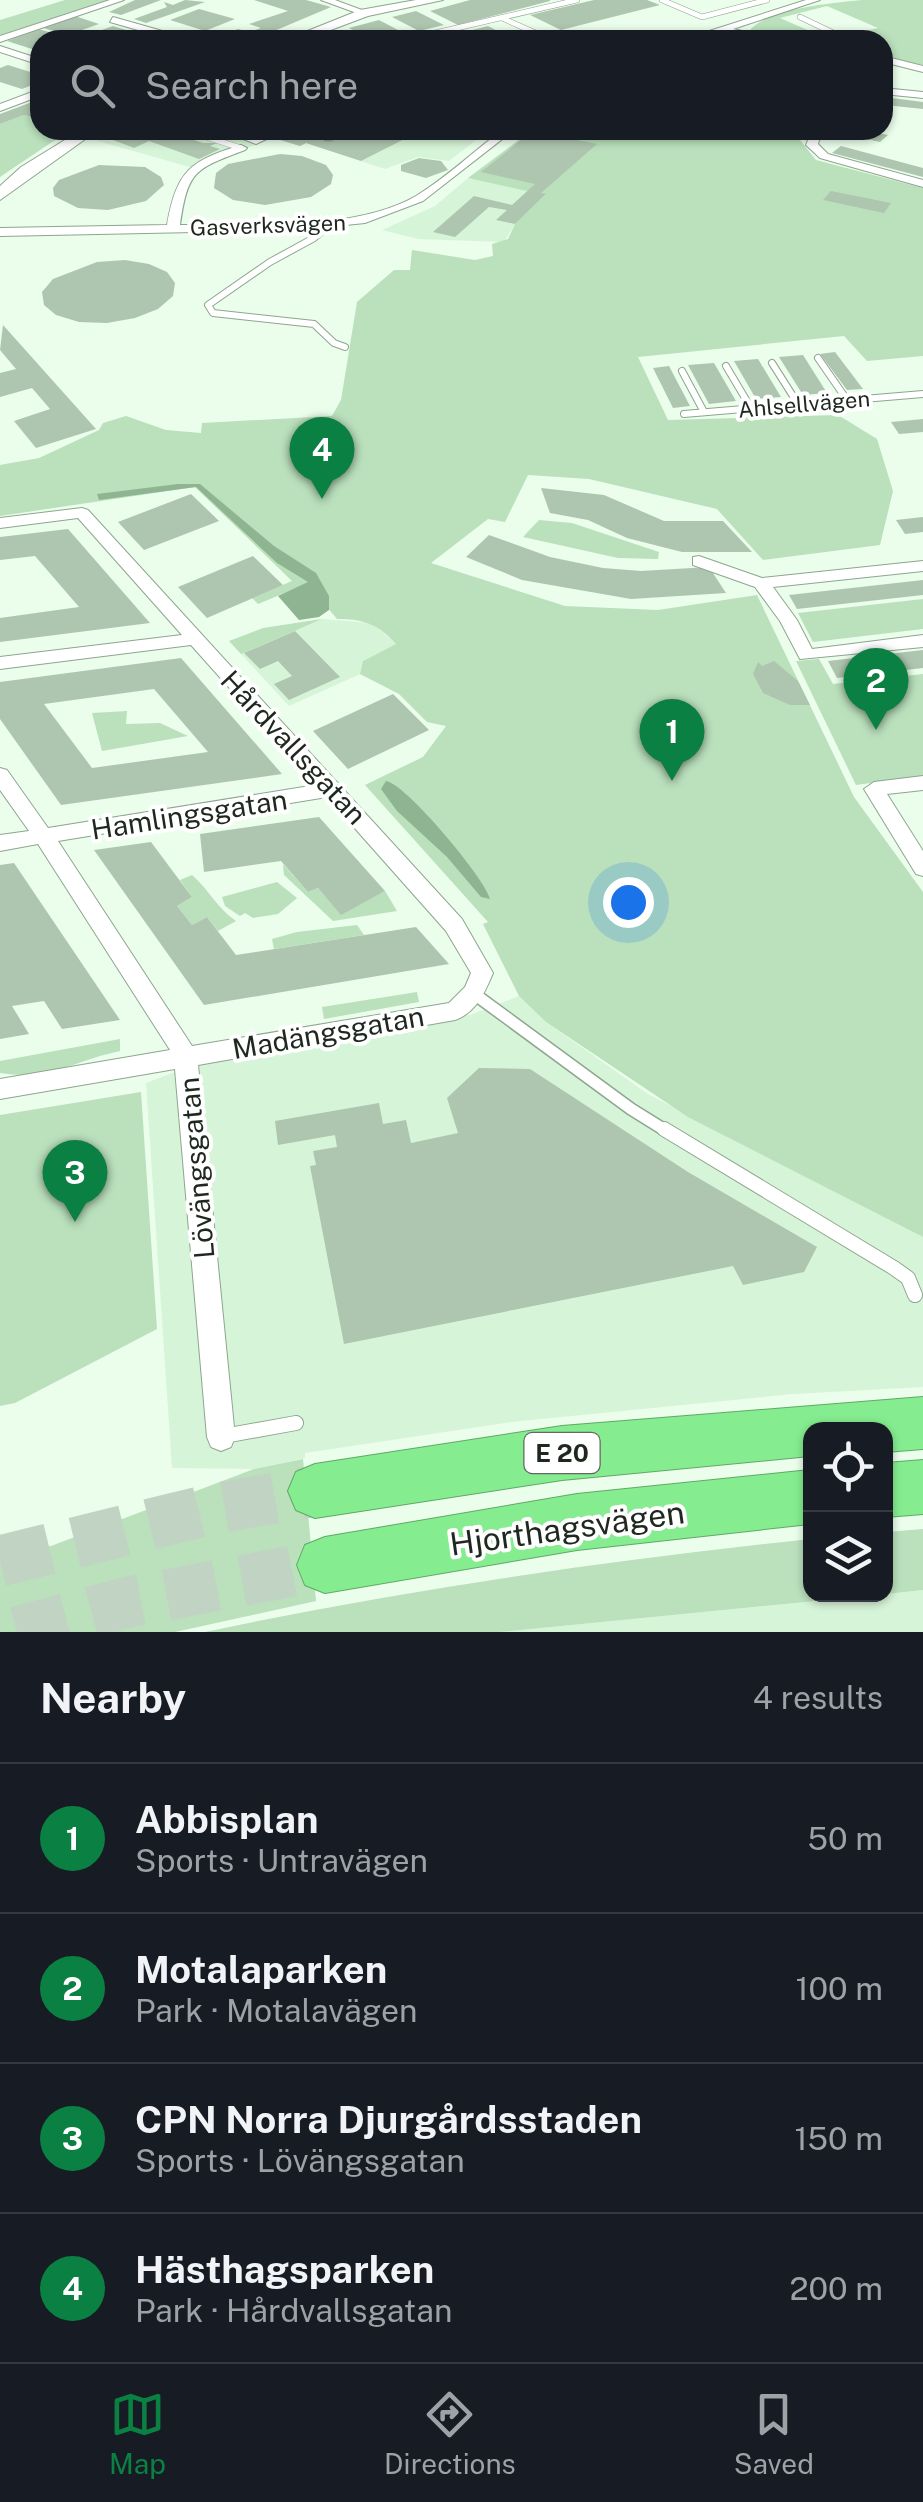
<!DOCTYPE html>
<html lang="en">
<head>
<meta charset="utf-8">
<style>
	:root { --surface:#171b24; --page:#20242c; --text:#f1f3f6; --muted:#9ea1a6; --line:#363941; --accent:#0b8043 }
	body { margin:0; font-family:"Public Sans",sans-serif; background:var(--page); color:var(--text) }
	.controls { position:absolute; right:30px; bottom:30px; display:grid; overflow:hidden; border-radius:20px; box-shadow:0 2px 8px #0004 }
	.controls button { width:90px; height:90px; display:grid; place-items:center; padding:0; border:0; border-bottom:2px solid var(--line); background:var(--surface); color:var(--text); font:50px sans-serif }
	.you { position:absolute; left:628px; top:902px; width:35px; height:35px; margin:-25px; border:8px solid #fff; border-radius:50%; background:#1a73e8; box-shadow:0 0 0 15px #1a73e833 }
	.badge { display:grid; place-items:center; width:65px; height:65px; border-radius:50%; background:var(--accent); color:#fff; font-size:32px; font-weight:700 }
	.pin { position:absolute; translate:-50% -82px; filter:drop-shadow(0 2px 5px #0008) }
	.pin::after { content:''; position:absolute; top:52px; width:35px; height:30px; background:inherit; clip-path:polygon(0 0,100% 0,50% 100%) }
	.list { margin:0; padding:0; list-style:none }
	h2 { display:flex; justify-content:space-between; align-items:center; height:130px; margin:0; padding:0 40px; font-size:42px }
	h2 small { font-size:32px; font-weight:400; color:var(--muted) }
	.list li { display:grid; grid-template-columns:65px 1fr auto; gap:30px; align-items:center; box-sizing:border-box; height:150px; padding:0 40px; border-top:2px solid var(--line) }
	.list b { display:block; font-size:38px; white-space:nowrap }
	.list p { margin:0; font-size:32px; white-space:nowrap; color:var(--muted) }
	.list em { font-size:32px; font-style:normal; color:var(--muted) }
	.icon { flex:none; width:55px; height:55px; fill:none; stroke:currentColor; stroke-width:2; stroke-linecap:round; stroke-linejoin:round }
	.map { position:relative; flex:none; width:923px; height:1632px; overflow:hidden }
	.search { position:absolute; background:var(--surface); box-shadow:0 2px 8px #0004; left:30px; right:30px; top:30px; height:110px; display:flex; align-items:center; gap:25px; box-sizing:border-box; padding:0 35px; border-radius:30px; color:var(--muted); font-size:38px }
	.sheet { height:730px; background:var(--surface) }
	nav { display:flex; justify-content:space-around; align-items:center; box-sizing:border-box; height:140px; border-top:2px solid var(--line); background:var(--surface); font-size:28px; color:var(--muted) }
	nav a { display:grid; justify-items:center; gap:5px }
	nav .on { color:var(--accent) }
	.map>svg:first-child { display:block }
	.built { fill:#d6f4d7 }
	.green { fill:#bae0bc; fill-rule:evenodd }
	.water { fill:#8fb491 }
	.building { fill:#aec6af; fill-rule:evenodd }
	.lines { fill:none; stroke-linecap:round; stroke-linejoin:round }
	.motorway-tunnel { stroke:#c1d3c2; stroke-width:51; stroke-dasharray:51 26; stroke-linecap:butt }
	.service-far3-casing { stroke:#8ea58f; stroke-width:6 }
	.service-far2-casing { stroke:#8ea58f; stroke-width:8 }
	.service-far1-casing { stroke:#8ea58f; stroke-width:14 }
	.service-casing { stroke:#8ea58f; stroke-width:16 }
	.pedestrian-casing { stroke:#8ea58f; stroke-width:3 }
	.minor-casing { stroke:#8ea58f; stroke-width:2 }
	.tertiary-casing { stroke:#8ea58f; stroke-width:2 }
	.motorway-casing { stroke:#61a868; stroke-width:2 }
	.service-far3 { stroke:#fff; stroke-width:5 }
	.service-far2 { stroke:#fff; stroke-width:6 }
	.service-far1 { stroke:#fff; stroke-width:11 }
	.service { stroke:#fff; stroke-width:14 }
	.pedestrian { fill:#fff; fill-rule:evenodd }
	.minor { fill:#fff; fill-rule:evenodd }
	.tertiary { fill:#fff; fill-rule:evenodd }
	.motorway { fill:#85ed90; fill-rule:evenodd }
	.labels { text-anchor:middle; dominant-baseline:central; stroke-width:8; stroke-linejoin:round; paint-order:stroke }
	.far-street-label { font-size:22px; fill:#1f281f; stroke:#fff }
	.shield { fill:#fff; stroke:#626862; stroke-width:2.5 }
	.shield-label { font-size:25px; font-weight:bold; fill:#1f281f }
	.street-label { font-size:28px; fill:#1f281f; stroke:#fff }
	.near-street-label { font-size:32px; fill:#1f281f; stroke:#fff }
</style>
</head>
<body>
<div class="map">
<svg width="923" height="1632" viewBox="0 0 923 1632">
	<rect width="100%" height="100%" fill="#eafeeb"/>
	<!-- built -->
	<g class="built">
		<polygon points="110,130 489,130 449,161 418,157 385,169 318,147 306,143 300,146 274,138 193,168 98,141 96,138"/>
		<polygon points="468,178 546,194 515,224 504,242 418,239 382,230 435,206"/>
		<polygon points="322,619 372,623 396,644 363,661 360,674 289,706 241,654"/>
		<polygon points="519,996 546,1022 648,1094 923,1237 923,1387 793,1394 511,1422 305,1453 305,1458 254,1469 172,1468 146,1083 204,1061 470,1015"/>
		<polygon points="923,1590 923,1632 500,1632 886,1594"/>
	</g>
	<!-- green -->
	<g class="green">
		<polygon points="65,0 111,0 0,38 0,20"/>
		<path d="M862,0H923V65L883,56V40H799L750,30C768,8 834,3 862,0ZM827,6L878,28L828,39L780,18Z"/>
		<polygon points="40,114 40,130 70,130 0,177 0,124 24,115 32,117"/>
		<path d="M532,130H807L800,140L816,160L923,188V356L867,361L844,336L638,357L668,420L838,415L877,439L893,491L880,545L763,560L717,509L589,479L528,475L505,522L488,519L431,563L565,606L658,610L757,595L854,797L923,892V1237L688,1117L546,1022L519,996L483,924L488,922L365,785L423,757L446,726L427,722L399,694L360,674L363,661L396,644C378,624 364,619 337,619L318,596L299,587L258,604L252,598L292,581L195,487L0,516V465L39,458L99,430L103,423L126,416L166,430L201,433L202,423L332,416L341,400L357,302L394,270H410L412,250L475,260L493,256L492,244L508,239L515,224L545,195L468,178Z"/>
		<polygon points="539,520 572,523 659,552 658,559 618,558 523,537"/>
		<polygon points="923,599 923,629 813,642 798,613"/>
		<polygon points="322,619 241,654 229,641 263,628"/>
		<polygon points="819,659 833,684 923,674 923,776 856,785 796,661"/>
		<polygon points="127,711 126,724 160,723 188,736 102,751 92,713"/>
		<polygon points="283,864 308,892 318,888 341,914 385,891 397,911 333,921 284,875"/>
		<path d="M192,875C210,891 217,908 236,921L218,931L207,917L192,925L177,906L192,897L180,880Z"/>
		<polygon points="277,882 297,898 278,914 253,918 245,913 240,916 225,906 222,897"/>
		<polygon points="357,925 364,935 274,949 272,939 297,932"/>
		<polygon points="417,992 419,1002 324,1019 322,1007"/>
		<path d="M120,1039V1051C72,1061 52,1081 0,1073V1061Z"/>
		<polygon points="141,1092 157,1329 15,1403 0,1406 0,1115"/>
		<polygon points="303,1459 316,1601 175,1632 0,1632 0,1554 51,1546 254,1469"/>
		<polygon points="923,1529 923,1590 886,1594 886,1532"/>
		<path d="M810,1539V1594L877,1595L500,1632H205C406,1589 607,1561 810,1539Z"/>
	</g>
	<!-- water -->
	<g class="water">
		<polygon points="178,484 200,484 274,546 316,573 329,596 329,610 319,617 299,620 278,596 308,582 277,563 196,487 99,500 97,494"/>
		<path d="M386,781C405,783 485,878 490,899L481,897L447,857L397,811L381,789Z"/>
	</g>
	<!-- building -->
	<g class="building">
		<polygon points="135,0 161,0 121,15 109,12"/>
		<polygon points="185,0 205,2 146,23 134,19 167,7 164,2 173,5"/>
		<polygon points="254,0 306,0 331,7 253,40 211,40 238,29 250,32 261,28 249,24 288,11"/>
		<polygon points="470,0 550,0 550,1 458,25 430,11"/>
		<polygon points="594,0 647,0 660,5 561,30 530,15"/>
		<polygon points="199,9 235,19 205,31 170,20"/>
		<polygon points="416,11 444,25 419,31 392,17"/>
		<polygon points="75,16 99,24 68,35 43,28"/>
		<polygon points="379,20 398,30 360,34 349,28"/>
		<polygon points="113,26 156,39 156,40 82,37"/>
		<polygon points="488,26 515,40 437,40 437,39"/>
		<polygon points="39,29 64,37 40,40 40,46 32,49 7,41"/>
		<polygon points="8,65 40,75 40,82 22,89 0,82 0,68"/>
		<polygon points="892,98 923,102 923,109 885,105"/>
		<polygon points="40,99 40,114 32,117 24,115 0,124 0,114"/>
		<polygon points="128,130 175,130 170,132 203,143 217,143 210,146 220,149 199,159 149,141 134,148 108,138"/>
		<polygon points="292,130 333,130 320,136 331,140 352,130 422,130 361,161 306,143 300,146 274,138"/>
		<polygon points="854,130 864,130 888,135 880,142 848,135"/>
		<polygon points="532,131 597,144 541,193 546,194 515,224 496,220 507,210 489,207 455,237 433,232 474,196 512,205 535,184 481,172"/>
		<polygon points="841,146 923,168 923,177 832,153"/>
		<polygon points="280,154 302,156 326,165 333,175 331,184 311,197 265,205 233,200 214,188 216,173 228,164"/>
		<polygon points="419,158 441,161 448,170 426,178 401,171 401,165"/>
		<polygon points="99,165 145,167 161,177 164,185 146,201 108,210 78,208 54,196 53,188 59,180"/>
		<polygon points="831,191 891,203 884,213 823,200"/>
		<polygon points="125,260 149,264 167,272 175,283 173,296 158,309 135,318 107,323 79,322 56,315 44,305 42,292 53,279 97,262"/>
		<polygon points="3,325 96,429 36,448 14,421 50,409 32,388 0,397 0,373 16,369 0,350"/>
		<polygon points="835,352 863,389 847,390 820,354"/>
		<polygon points="803,355 827,393 803,395 779,357"/>
		<polygon points="758,359 781,397 756,399 734,361"/>
		<polygon points="714,363 736,401 709,404 688,365"/>
		<polygon points="669,366 690,406 673,408 653,368"/>
		<polygon points="923,419 923,432 899,434 891,422"/>
		<polygon points="541,488 604,495 664,521 723,521 752,552 682,552 627,538 588,520 550,513"/>
		<polygon points="191,494 219,521 144,550 118,522"/>
		<polygon points="923,517 923,532 905,534 896,520"/>
		<polygon points="68,529 150,623 0,642 0,618 79,607 35,556 0,560 0,537"/>
		<polygon points="489,535 550,557 603,568 641,571 709,567 726,593 631,599 522,580 466,557"/>
		<polygon points="253,556 283,585 207,618 178,587"/>
		<polygon points="923,580 923,595 797,609 789,595"/>
		<polygon points="295,631 340,677 289,700 274,684 292,676 278,661 260,669 244,653"/>
		<polygon points="923,650 923,668 837,678 828,661"/>
		<path d="M181,658L282,774L61,805L0,719V682ZM154,689L208,752L92,768L44,704Z"/>
		<polygon points="774,661 798,681 810,705 790,705 763,693 753,674 758,662 762,666"/>
		<polygon points="393,694 429,730 348,769 313,731"/>
		<polygon points="319,817 385,891 341,915 318,888 308,892 281,861 204,872 200,834"/>
		<polygon points="151,842 192,897 177,906 192,925 207,917 236,955 416,927 449,964 204,1005 94,850"/>
		<polygon points="14,863 120,1020 62,1029 44,1001 12,1006 29,1034 0,1039 0,865"/>
		<polygon points="479,1068 530,1069 688,1172 817,1247 804,1272 743,1285 733,1266 344,1344 310,1166 316,1165 313,1151 337,1147 335,1135 278,1145 275,1121 379,1103 383,1124 406,1120 411,1143 458,1133 447,1098"/>
	</g>
	<g class="lines">
		<!-- motorway-tunnel -->
		<g class="motorway-tunnel">
			<polyline points="0,1561 212,1509 315,1491"/>
			<polyline points="17,1632 129,1602 325,1565"/>
		</g>
		<defs>
			<g id="service-far3">
				<polyline points="662,0 702,17 767,0"/>
				<polyline points="800,17 848,40"/>
				<polyline points="502,18 538,34"/>
				<polyline points="386,40 418,37 577,0"/>
				<polyline points="187,131 241,148"/>
			</g>
			<g id="service-far2">
				<polyline points="320,225 320,233 314,238 270,262 208,305 213,313 314,324 334,343 345,347"/>
				<polyline points="818,358 847,400"/>
				<polyline points="772,363 798,404"/>
				<polyline points="726,366 751,408"/>
				<polyline points="682,371 704,412"/>
				<polyline points="684,414 923,394"/>
			</g>
			<polyline id="service-far1" points="473,993 631,1109 668,1132"/>
			<g id="service">
				<polyline points="664,1129 894,1268 908,1278 915,1295"/>
				<polyline points="224,1436 296,1423"/>
			</g>
			<polygon id="pedestrian" points="337,130 347,130 331,140 325,140 325,136"/>
			<g id="minor">
				<polygon points="110,0 124,0 0,42 0,36"/>
				<polygon points="321,0 335,0 370,13 362,15"/>
				<path d="M806,0H820L733,29L783,40C763,40 743,32 723,32C709,32 696,40 681,40Z"/>
				<polygon points="113,17 187,38 189,40 173,40 110,22"/>
				<polygon points="0,46 40,59 40,65 0,52"/>
				<polygon points="883,56 923,66 923,72 883,62"/>
				<polygon points="883,88 923,92 923,98 883,94"/>
				<polygon points="40,89 40,96 0,111 0,104"/>
				<polygon points="220,130 235,130 256,137 271,130 285,130 256,144"/>
				<path d="M502,130H514L423,201L365,223L297,230L0,236V228L167,225C177,171 189,161 241,145L247,148L245,150C195,169 188,170 180,225C251,223 353,232 416,196C446,178 474,151 502,130Z"/>
				<polygon points="812,130 822,130 818,144 828,154 923,180 923,187 820,158 806,145"/>
				<path d="M82,508L88,510L462,919L493,973C485,992 476,1013 455,1020L198,1065L235,1437L231,1447L221,1451L211,1447L207,1437L175,1069L0,1099V1079L170,1050L38,844L0,851V835L29,831L0,790V768L7,770L48,828L316,785L191,645L0,669V657L182,635L78,518L0,528V518ZM327,797L446,931L471,973L465,987L449,1003L192,1046L58,841Z"/>
				<polygon points="699,556 762,578 923,561 923,571 773,587 797,620 812,649 923,635 923,647 800,659 780,621 755,587 693,565 693,557"/>
				<polygon points="923,776 923,790 887,794 923,851 923,876 916,874 864,789 874,782"/>
			</g>
			<g id="tertiary">
				<polygon points="416,0 443,0 368,16 304,40 285,40 360,10"/>
				<polygon points="81,130 98,130 0,200 0,186 21,167"/>
			</g>
			<g id="motorway">
				<polygon points="923,1397 923,1449 886,1452 886,1430 810,1430 810,1456 562,1480 315,1518 296,1510 288,1491 296,1472 315,1464 562,1426"/>
				<polygon points="923,1460 923,1514 886,1517 886,1463"/>
				<polygon points="810,1470 810,1524 577,1550 325,1593 305,1585 297,1565 305,1545 325,1537 577,1494"/>
			</g>
		</defs>
		<!-- service-far3 casing -->
		<use href="#service-far3" class="service-far3-casing"/>
		<!-- service-far2 casing -->
		<use href="#service-far2" class="service-far2-casing"/>
		<!-- service-far1 casing -->
		<use href="#service-far1" class="service-far1-casing"/>
		<!-- service casing -->
		<use href="#service" class="service-casing"/>
		<!-- pedestrian casing -->
		<use href="#pedestrian" class="pedestrian-casing"/>
		<!-- minor casing -->
		<use href="#minor" class="minor-casing"/>
		<!-- tertiary casing -->
		<use href="#tertiary" class="tertiary-casing"/>
		<!-- motorway casing -->
		<use href="#motorway" class="motorway-casing"/>
		<!-- service-far3 -->
		<use href="#service-far3" class="service-far3"/>
		<!-- service-far2 -->
		<use href="#service-far2" class="service-far2"/>
		<!-- service-far1 -->
		<use href="#service-far1" class="service-far1"/>
		<!-- service -->
		<use href="#service" class="service"/>
		<!-- pedestrian -->
		<use href="#pedestrian" class="pedestrian"/>
		<!-- minor -->
		<use href="#minor" class="minor"/>
		<!-- tertiary -->
		<use href="#tertiary" class="tertiary"/>
		<!-- motorway -->
		<use href="#motorway" class="motorway"/>
	</g>
	<g class="labels">
		<!-- far-street labels -->
		<g class="far-street-label">
			<text transform="translate(268 225) rotate(-2)">Gasverksvägen</text>
			<text transform="translate(804 404) rotate(-5)">Ahlsellvägen</text>
		</g>
		<!-- shield labels -->
		<rect class="shield" x="524.5" y="1433" width="75" height="40" rx="8"/>
		<g class="shield-label">
			<text x="562" y="1453">E 20</text>
		</g>
		<!-- street labels -->
		<g class="street-label">
			<text transform="translate(294 747) rotate(47)">Hårdvallsgatan</text>
			<text transform="translate(189 814) rotate(-9)">Hamlingsgatan</text>
			<text transform="translate(328 1032) rotate(-10)">Madängsgatan</text>
			<text transform="translate(196 1168) rotate(-95)">Lövängsgatan</text>
		</g>
		<!-- near-street labels -->
		<g class="near-street-label">
			<text transform="translate(567 1528) rotate(-8)">Hjorthagsvägen</text>
		</g>
	</g>
</svg>
<div class="controls">
<button><svg class="icon" aria-label="locate" viewBox="0 0 24 24"><circle cx="12" cy="12" r="6"/><path d="M12 2v4M12 18v4M2 12h4M18 12h4"/></svg></button>
<button><svg class="icon" aria-label="layers" viewBox="0 0 24 24"><path d="M12 4l9 5-9 5-9-5zM3 14l9 5 9-5"/></svg></button>
</div>
<div class="you"></div>
<div class="pin badge" style="left:672px;top:781px">1</div>
<div class="pin badge" style="left:876px;top:730px">2</div>
<div class="pin badge" style="left:75px;top:1222px">3</div>
<div class="pin badge" style="left:322px;top:499px">4</div>
<div class="search"><svg class="icon" aria-label="search" viewBox="0 0 24 24"><circle cx="10" cy="10" r="6"/><path d="M15 15l6 6"/></svg>Search here</div>
</div>
<section class="sheet">
<h2>Nearby<small>4 results</small></h2>
<ul class="list">
<li><span class="badge">1</span><div><b>Abbisplan</b><p>Sports · Untravägen</p></div><em>50 m</em></li>
<li><span class="badge">2</span><div><b>Motalaparken</b><p>Park · Motalavägen</p></div><em>100 m</em></li>
<li><span class="badge">3</span><div><b>CPN Norra Djurgårdsstaden</b><p>Sports · Lövängsgatan</p></div><em>150 m</em></li>
<li><span class="badge">4</span><div><b>Hästhagsparken</b><p>Park · Hårdvallsgatan</p></div><em>200 m</em></li>
</ul>
</section>
<nav>
<a class="on"><svg class="icon" aria-label="map" viewBox="0 0 24 24"><path d="M3 6l6-2 6 2 6-2v14l-6 2-6-2-6 2zM9 4v14M15 6v14"/></svg>Map</a>
<a><svg class="icon" aria-label="directions" viewBox="0 0 24 24"><path d="M12 3l9 9-9 9-9-9zM9 14v-3h6M13 9l2 2-2 2"/></svg>Directions</a>
<a><svg class="icon" aria-label="saved" viewBox="0 0 24 24"><path d="M7 4h10v16l-5-4-5 4z"/></svg>Saved</a>
</nav>
</body>
</html>
